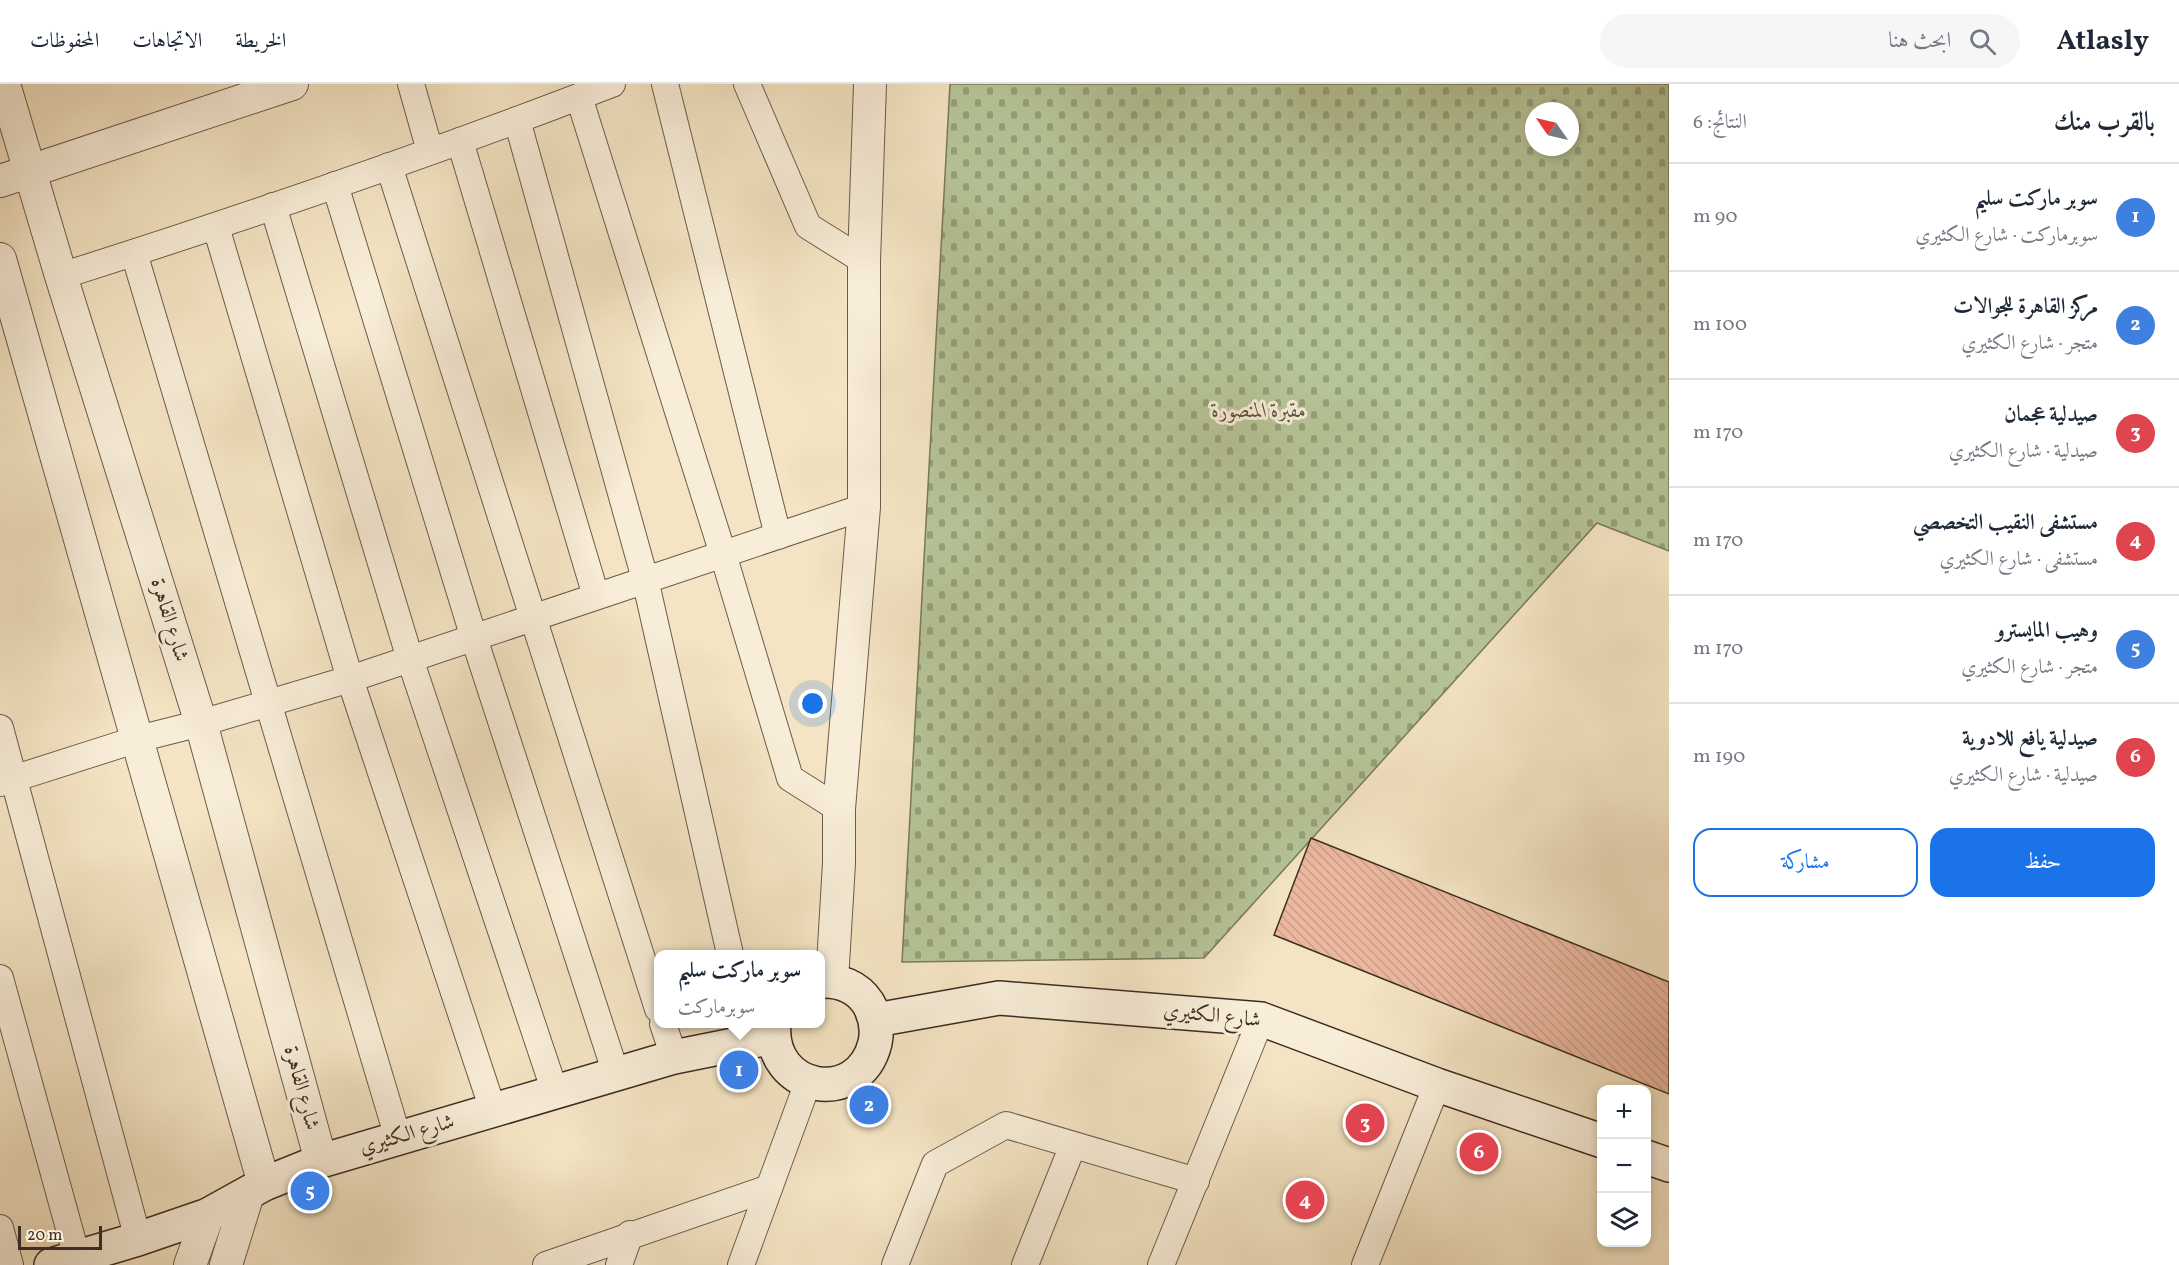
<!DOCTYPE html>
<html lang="ar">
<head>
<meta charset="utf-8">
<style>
	:root { --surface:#fff; --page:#f6f6f7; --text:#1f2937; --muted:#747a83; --line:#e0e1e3; --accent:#1a73e8 }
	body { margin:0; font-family:Vollkorn,Amiri,serif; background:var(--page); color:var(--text); direction:rtl }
	.controls { position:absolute; right:18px; bottom:18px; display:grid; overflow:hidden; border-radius:12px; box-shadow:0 3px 9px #0003 }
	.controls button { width:54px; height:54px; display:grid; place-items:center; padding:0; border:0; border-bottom:2px solid var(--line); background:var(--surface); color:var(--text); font:30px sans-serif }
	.compass { position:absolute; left:1525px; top:18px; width:54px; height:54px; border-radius:50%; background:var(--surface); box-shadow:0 3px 9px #0003; rotate:304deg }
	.scale { position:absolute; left:18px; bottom:15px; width:84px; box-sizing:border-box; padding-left:6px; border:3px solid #3e2d22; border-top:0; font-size:16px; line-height:21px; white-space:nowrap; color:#3e2d22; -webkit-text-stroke:4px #f8edd8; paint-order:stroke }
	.you { position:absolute; left:813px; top:620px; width:21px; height:21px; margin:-15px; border:4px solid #fff; border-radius:50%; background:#1a73e8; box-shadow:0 0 0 9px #1a73e833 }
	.badge { display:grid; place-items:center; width:39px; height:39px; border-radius:50%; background:var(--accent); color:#fff; font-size:20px; font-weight:700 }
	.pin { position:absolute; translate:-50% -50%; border:3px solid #fff; box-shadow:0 2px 6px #0006 }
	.popup { position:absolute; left:654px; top:866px; width:171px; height:78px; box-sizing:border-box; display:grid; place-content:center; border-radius:12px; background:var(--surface); filter:drop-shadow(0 2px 4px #0005); font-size:20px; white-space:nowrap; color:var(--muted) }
	.popup b { font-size:22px; color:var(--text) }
	.popup::after { content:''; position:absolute; left:50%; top:100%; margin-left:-12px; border:12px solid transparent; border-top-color:var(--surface) }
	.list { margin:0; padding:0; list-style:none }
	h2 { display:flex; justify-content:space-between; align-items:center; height:78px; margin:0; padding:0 24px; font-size:26px }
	h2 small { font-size:20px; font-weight:400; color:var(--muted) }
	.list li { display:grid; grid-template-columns:39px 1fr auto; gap:18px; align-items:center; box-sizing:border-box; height:108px; padding:0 24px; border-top:2px solid var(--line) }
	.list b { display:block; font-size:22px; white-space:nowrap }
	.list p { margin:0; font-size:20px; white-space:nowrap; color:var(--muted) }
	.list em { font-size:20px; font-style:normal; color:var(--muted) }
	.actions { display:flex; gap:12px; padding:18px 24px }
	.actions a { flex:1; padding:14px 0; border:2px solid var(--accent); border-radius:18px; text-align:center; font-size:21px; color:var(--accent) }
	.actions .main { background:var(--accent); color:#fff }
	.icon { flex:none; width:33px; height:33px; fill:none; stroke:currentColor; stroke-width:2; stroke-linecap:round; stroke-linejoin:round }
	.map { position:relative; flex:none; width:1669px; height:1181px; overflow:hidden; direction:ltr }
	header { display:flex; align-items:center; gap:36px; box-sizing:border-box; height:84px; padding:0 30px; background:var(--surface); border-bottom:2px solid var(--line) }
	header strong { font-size:28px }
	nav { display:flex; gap:33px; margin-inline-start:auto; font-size:21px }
	.search { width:420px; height:54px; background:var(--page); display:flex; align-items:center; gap:15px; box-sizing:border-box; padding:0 21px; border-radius:33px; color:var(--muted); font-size:22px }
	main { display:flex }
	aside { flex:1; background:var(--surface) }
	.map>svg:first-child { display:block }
	.cemetery { fill:url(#cemetery-stones); stroke:#7a795d; stroke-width:1.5; fill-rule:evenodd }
	.building { fill:url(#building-back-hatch); stroke:#3e2d22; stroke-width:1.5 }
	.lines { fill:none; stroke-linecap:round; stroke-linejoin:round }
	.minor-casing { stroke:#6c5b4a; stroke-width:28 }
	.tertiary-casing { stroke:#6c5b4a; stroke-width:34 }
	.secondary-casing { stroke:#3e2d22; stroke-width:36 }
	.minor { stroke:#f8edd8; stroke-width:26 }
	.tertiary { stroke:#f8edd8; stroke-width:32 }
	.secondary { stroke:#f8edd8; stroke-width:33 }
	.labels { text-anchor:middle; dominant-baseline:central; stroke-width:6; stroke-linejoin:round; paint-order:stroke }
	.park-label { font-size:21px; font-style:italic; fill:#5c5340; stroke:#f8edd8 }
	.street-label { font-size:21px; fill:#3e2d22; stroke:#f8edd8 }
</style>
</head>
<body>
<header>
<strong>Atlasly</strong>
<div class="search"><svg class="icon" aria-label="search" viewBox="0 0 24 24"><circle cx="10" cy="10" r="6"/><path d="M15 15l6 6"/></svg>ابحث هنا</div>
<nav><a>الخريطة</a><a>الاتجاهات</a><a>المحفوظات</a></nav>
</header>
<main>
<aside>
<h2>بالقرب منك<small>النتائج: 6</small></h2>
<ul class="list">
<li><span class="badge" style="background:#3f7fe0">1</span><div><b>سوبر ماركت سليم</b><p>سوبرماركت · شارع الكثيري</p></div><em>90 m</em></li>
<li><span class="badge" style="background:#3f7fe0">2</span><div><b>مركز القاهرة للجوالات</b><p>متجر · شارع الكثيري</p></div><em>100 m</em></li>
<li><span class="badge" style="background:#e0444e">3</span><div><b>صيدلية عجمان</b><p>صيدلية · شارع الكثيري</p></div><em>170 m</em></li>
<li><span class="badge" style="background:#e0444e">4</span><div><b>مستشفى النقيب التخصصي</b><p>مستشفى · شارع الكثيري</p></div><em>170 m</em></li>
<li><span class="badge" style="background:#3f7fe0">5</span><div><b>وهيب المايسترو</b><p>متجر · شارع الكثيري</p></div><em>170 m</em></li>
<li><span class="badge" style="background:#e0444e">6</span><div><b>صيدلية يافع للادوية</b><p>صيدلية · شارع الكثيري</p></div><em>190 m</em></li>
</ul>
<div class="actions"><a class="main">حفظ</a><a>مشاركة</a></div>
</aside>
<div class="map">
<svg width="1669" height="1181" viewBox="0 0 1669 1181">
	<defs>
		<pattern id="cemetery-stones" width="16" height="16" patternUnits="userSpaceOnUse" patternTransform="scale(1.5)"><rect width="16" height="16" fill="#b6c598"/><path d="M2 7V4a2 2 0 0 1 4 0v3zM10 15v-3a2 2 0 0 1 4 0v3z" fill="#95a07c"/></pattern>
		<pattern id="building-back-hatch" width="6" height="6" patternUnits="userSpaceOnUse" patternTransform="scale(1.5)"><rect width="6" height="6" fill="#ebb89f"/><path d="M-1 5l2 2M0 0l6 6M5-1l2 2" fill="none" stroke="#cb9e89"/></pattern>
	</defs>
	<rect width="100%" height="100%" fill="#f4e4c3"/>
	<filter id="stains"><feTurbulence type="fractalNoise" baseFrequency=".00333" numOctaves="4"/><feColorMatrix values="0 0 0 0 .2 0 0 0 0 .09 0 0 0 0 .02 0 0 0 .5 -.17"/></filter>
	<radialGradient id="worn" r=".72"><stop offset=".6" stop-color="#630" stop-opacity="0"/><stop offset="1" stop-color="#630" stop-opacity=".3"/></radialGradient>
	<!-- cemetery -->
	<path class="cemetery" d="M950,0H1669V467L1597,439L1204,874L902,878ZM1534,27H1570V63H1534Z"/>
	<!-- building -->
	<polygon class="building" points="1311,754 1669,898 1669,1010 1274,851"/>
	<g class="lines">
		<defs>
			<g id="minor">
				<polyline points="411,0 430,67"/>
				<polyline points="665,0 778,452"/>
				<polyline points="747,0 808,142 864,177"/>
				<polyline points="579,13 723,470 790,694 839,725"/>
				<polyline points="517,36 645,495 730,870"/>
				<polyline points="460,57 596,512"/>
				<polyline points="389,82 658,925"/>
				<polyline points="335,101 474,554 616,990"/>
				<polyline points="273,122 410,575 555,1008"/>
				<polyline points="216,143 350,595 493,1026"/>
				<polyline points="134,169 398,1054"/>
				<path d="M61,192C247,133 431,70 612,0"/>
				<polyline points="0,644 138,1155"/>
				<polyline points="0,699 138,655 201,639 350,595 864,423"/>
				<polyline points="0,894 77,1173"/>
				<polyline points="663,940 674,973"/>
				<polyline points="0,1144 10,1181"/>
				<polyline points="546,1181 769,1104"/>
				<polyline points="619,1181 630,1150"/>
				<polyline points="741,1181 808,998"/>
				<polyline points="895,1181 935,1080 1006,1041 1196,1097"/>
				<polyline points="1025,1181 1073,1061"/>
				<polyline points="1161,1181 1261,935"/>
				<polyline points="1365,1181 1437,1001"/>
			</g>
			<g id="tertiary">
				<polyline points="4,0 61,192 201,639 321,1077"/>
				<polyline points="0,97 292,0"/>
				<polyline points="0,175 264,1100"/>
				<polyline points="832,897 839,779 839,725 864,423 864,177 870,0"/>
				<polyline points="190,1181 208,1131"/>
				<polyline points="226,1181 248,1110"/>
			</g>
			<g id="secondary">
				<polyline points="876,936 999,914 1261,935 1437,1001 1602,1057"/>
				<path d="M774,940C768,1008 859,1024 875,959C878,945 875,931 868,919C857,902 839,896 820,897"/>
				<polyline points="1646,1073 1669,1081"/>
				<polyline points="51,1181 138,1155 208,1131 264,1100 321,1077 674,973 773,953"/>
			</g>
		</defs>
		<!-- minor casing -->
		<use href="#minor" class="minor-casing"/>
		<!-- tertiary casing -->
		<use href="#tertiary" class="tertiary-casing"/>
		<!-- secondary casing -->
		<use href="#secondary" class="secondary-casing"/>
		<!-- minor -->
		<use href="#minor" class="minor"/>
		<!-- tertiary -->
		<use href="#tertiary" class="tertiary"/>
		<!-- secondary -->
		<use href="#secondary" class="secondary"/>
	</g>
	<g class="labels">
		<!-- park labels -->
		<g class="park-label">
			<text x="1259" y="327">مقبرة المنصورة</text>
		</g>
		<!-- street labels -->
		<g class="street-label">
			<text transform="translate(169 536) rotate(73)">شارع القاهرة</text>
			<text transform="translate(1212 932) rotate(6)">شارع الكثيري</text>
			<text transform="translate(301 1004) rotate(75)">شارع القاهرة</text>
			<text transform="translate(407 1051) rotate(-16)">شارع الكثيري</text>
		</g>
	</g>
	<rect width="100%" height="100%" filter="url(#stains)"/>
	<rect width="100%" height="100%" fill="url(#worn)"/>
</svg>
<div class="controls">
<button>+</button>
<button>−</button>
<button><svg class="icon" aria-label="layers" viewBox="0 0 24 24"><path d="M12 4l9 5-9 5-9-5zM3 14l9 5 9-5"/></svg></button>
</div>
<svg class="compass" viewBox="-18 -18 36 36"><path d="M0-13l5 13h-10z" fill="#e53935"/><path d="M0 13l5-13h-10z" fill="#747a83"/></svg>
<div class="scale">20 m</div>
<div class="you"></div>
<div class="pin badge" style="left:739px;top:986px;background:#3f7fe0">1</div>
<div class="popup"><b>سوبر ماركت سليم</b>سوبرماركت</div>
<div class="pin badge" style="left:869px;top:1021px;background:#3f7fe0">2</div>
<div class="pin badge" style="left:1365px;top:1039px;background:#e0444e">3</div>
<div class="pin badge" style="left:1305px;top:1116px;background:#e0444e">4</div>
<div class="pin badge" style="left:310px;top:1107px;background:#3f7fe0">5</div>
<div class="pin badge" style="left:1479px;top:1068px;background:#e0444e">6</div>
</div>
</main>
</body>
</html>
